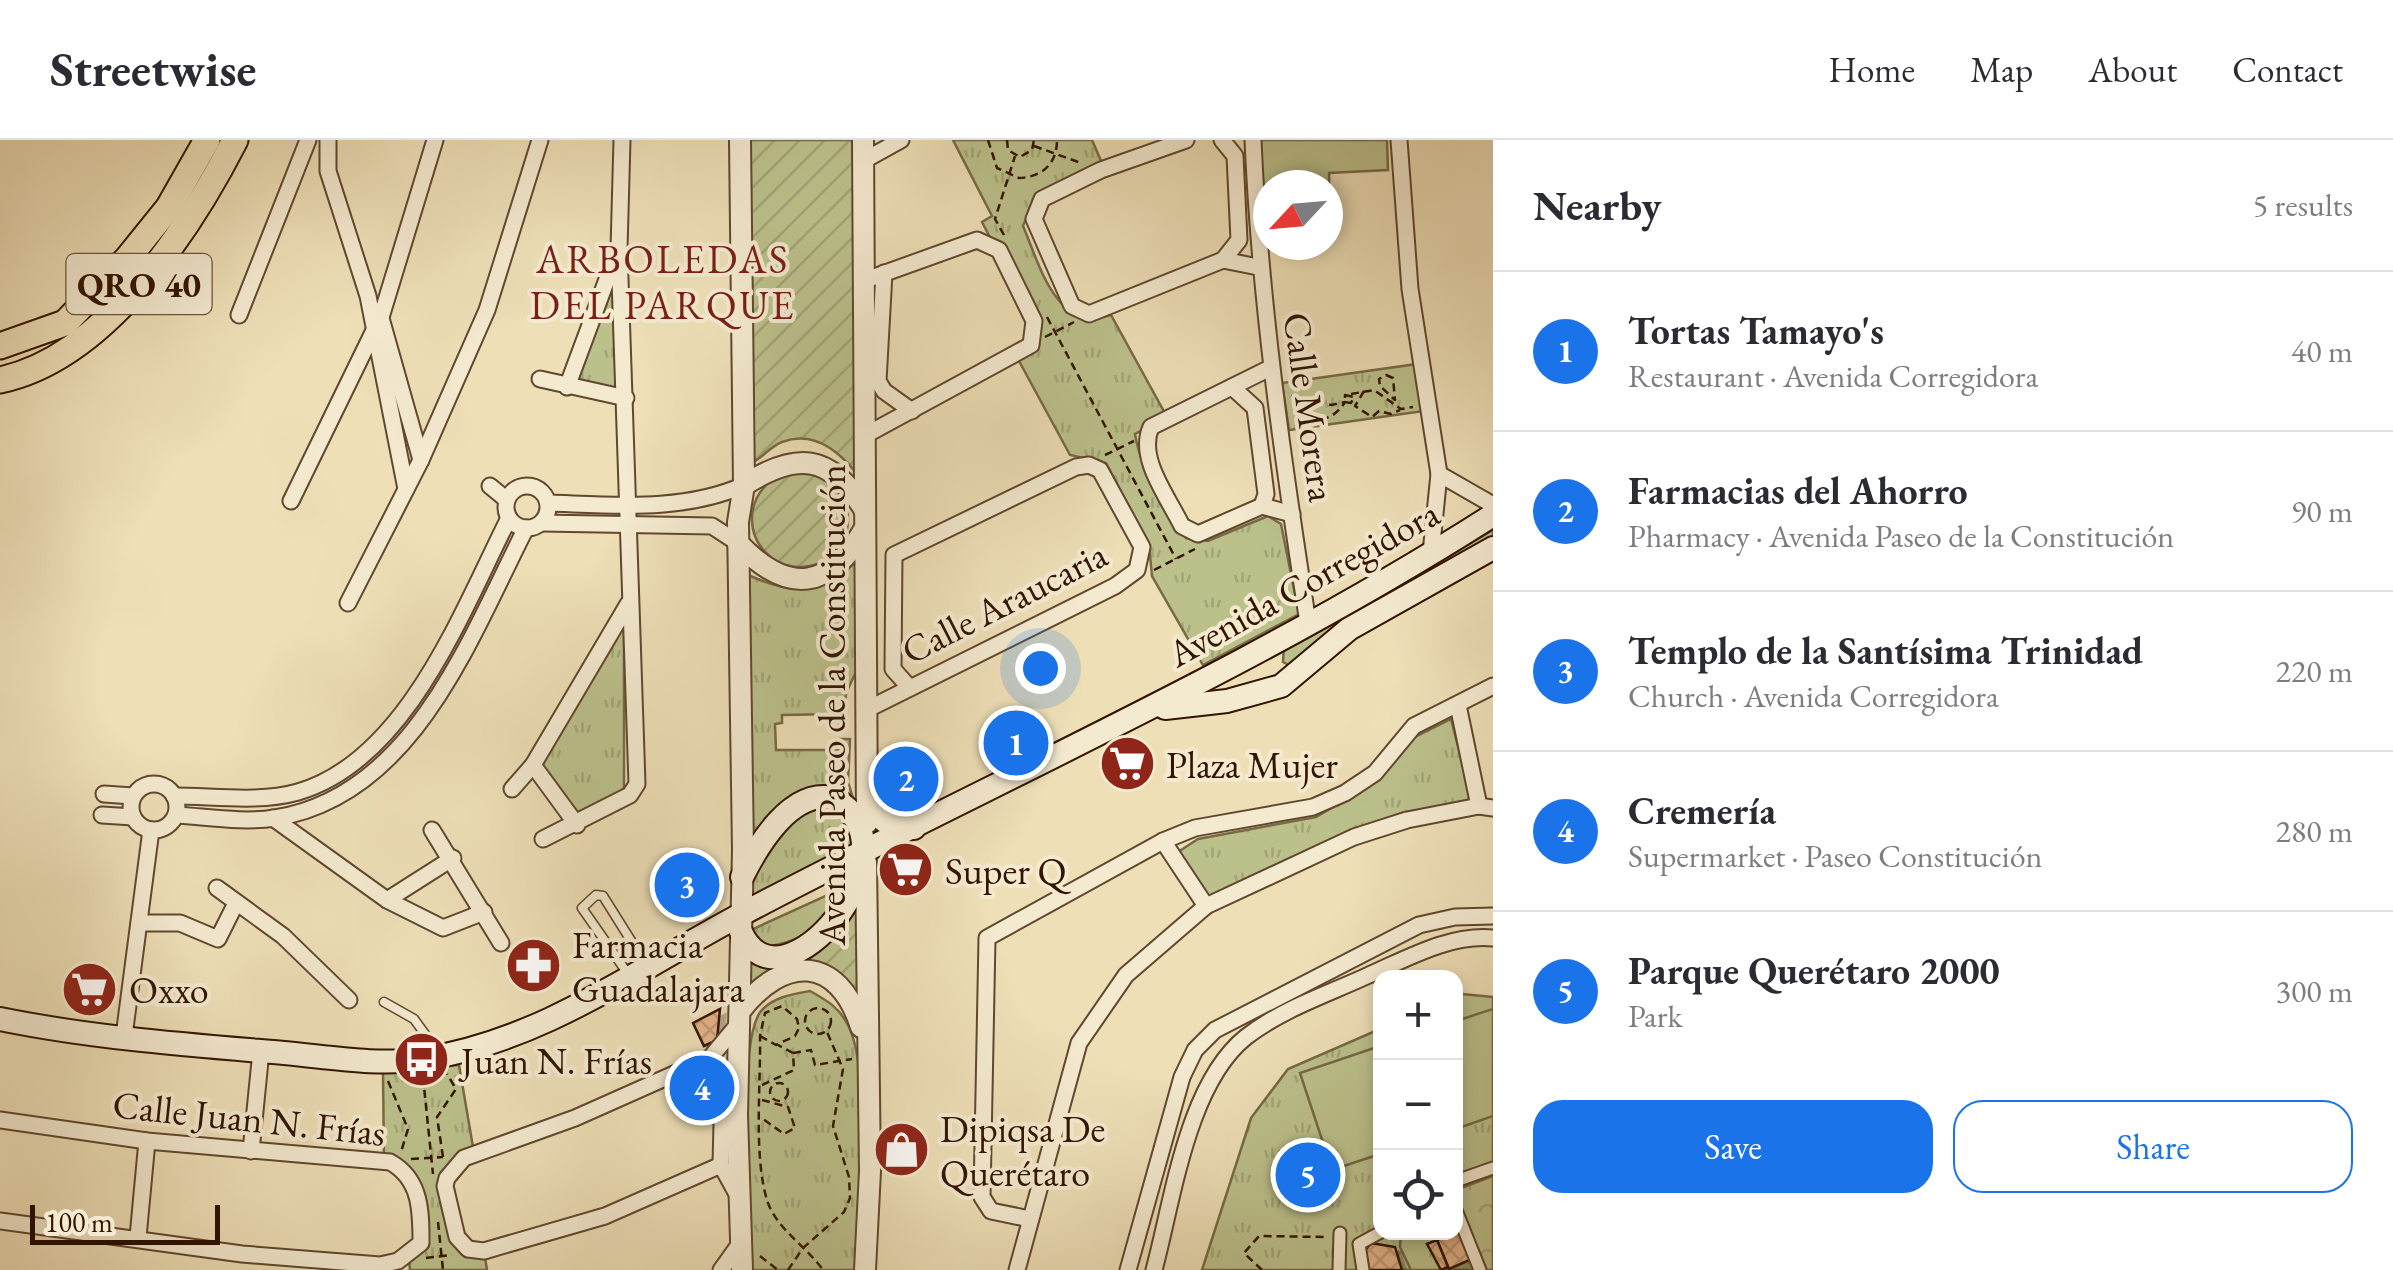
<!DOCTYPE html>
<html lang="en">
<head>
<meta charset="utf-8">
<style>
	:root { --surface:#fff; --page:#f2f2f3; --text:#2b2b33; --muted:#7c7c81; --line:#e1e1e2; --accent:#1a73e8 }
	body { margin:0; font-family:"EB Garamond",serif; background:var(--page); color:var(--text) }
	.controls { position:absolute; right:30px; bottom:30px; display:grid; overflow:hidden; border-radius:20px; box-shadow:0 5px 15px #0003 }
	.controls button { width:90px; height:90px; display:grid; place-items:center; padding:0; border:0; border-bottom:2px solid var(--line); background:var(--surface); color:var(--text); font:50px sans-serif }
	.compass { position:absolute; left:1253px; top:30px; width:90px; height:90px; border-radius:50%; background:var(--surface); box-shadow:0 5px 15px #0003; rotate:244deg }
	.scale { position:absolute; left:30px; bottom:25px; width:190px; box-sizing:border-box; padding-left:10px; border:5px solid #321400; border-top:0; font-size:28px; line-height:35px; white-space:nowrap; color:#321400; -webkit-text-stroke:8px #f4ead0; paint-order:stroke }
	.you { position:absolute; left:1040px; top:528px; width:35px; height:35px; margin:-25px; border:8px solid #fff; border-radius:50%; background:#1a73e8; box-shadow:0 0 0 15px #1a73e833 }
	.badge { display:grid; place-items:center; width:65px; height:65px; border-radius:50%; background:var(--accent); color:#fff; font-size:32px; font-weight:700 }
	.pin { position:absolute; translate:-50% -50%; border:5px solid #fff; box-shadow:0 2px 10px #0006 }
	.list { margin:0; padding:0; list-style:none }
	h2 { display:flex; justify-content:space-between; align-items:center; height:130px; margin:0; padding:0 40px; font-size:42px }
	h2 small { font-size:32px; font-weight:400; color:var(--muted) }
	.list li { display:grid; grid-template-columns:65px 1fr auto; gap:30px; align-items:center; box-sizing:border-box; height:160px; padding:0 40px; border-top:2px solid var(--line) }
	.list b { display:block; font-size:38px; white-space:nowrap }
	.list p { margin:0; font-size:32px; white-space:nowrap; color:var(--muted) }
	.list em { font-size:32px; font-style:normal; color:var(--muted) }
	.actions { display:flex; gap:20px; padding:30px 40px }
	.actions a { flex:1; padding:22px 0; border:2px solid var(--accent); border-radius:30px; text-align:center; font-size:35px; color:var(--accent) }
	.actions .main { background:var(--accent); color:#fff }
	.icon { flex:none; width:55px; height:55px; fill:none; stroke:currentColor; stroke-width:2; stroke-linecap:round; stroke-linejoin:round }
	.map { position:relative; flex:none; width:1493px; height:1130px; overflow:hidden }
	header { display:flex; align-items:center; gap:60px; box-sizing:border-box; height:140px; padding:0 50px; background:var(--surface); border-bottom:2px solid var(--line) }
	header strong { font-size:48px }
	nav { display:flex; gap:55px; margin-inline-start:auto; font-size:35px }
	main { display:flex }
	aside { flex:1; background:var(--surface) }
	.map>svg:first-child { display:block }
	.grass { fill:url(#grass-tufts); stroke:#776a46; stroke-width:2.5 }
	.forest { fill:url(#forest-crowns); stroke:#776a46; stroke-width:2.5 }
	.garden { fill:url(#garden-furrows); stroke:#776a46; stroke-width:2.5 }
	.pitch { fill:#bcc18c; stroke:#776a46; stroke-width:2.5 }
	.building { fill:url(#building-cross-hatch); stroke:#321400; stroke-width:2.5; filter:url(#shadow) }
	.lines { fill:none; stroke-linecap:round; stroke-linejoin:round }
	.service-casing { stroke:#61472e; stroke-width:11 }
	.pedestrian-casing { stroke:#61472e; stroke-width:15 }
	.minor-casing { stroke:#61472e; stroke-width:19 }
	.tertiary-casing { stroke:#61472e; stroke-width:24 }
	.secondary-casing { stroke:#321400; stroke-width:26 }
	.trunk-casing { stroke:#321400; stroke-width:29 }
	.path { stroke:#321400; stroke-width:2.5; stroke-dasharray:8 5; stroke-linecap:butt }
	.service { stroke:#f4ead0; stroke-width:8 }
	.pedestrian { stroke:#f4ead0; stroke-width:11 }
	.minor { stroke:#f4ead0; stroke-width:15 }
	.tertiary { stroke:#f4ead0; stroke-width:20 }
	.secondary { stroke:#f4ead0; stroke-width:22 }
	.trunk { stroke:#eedfb7; stroke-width:25 }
	.labels { text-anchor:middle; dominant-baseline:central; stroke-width:8; stroke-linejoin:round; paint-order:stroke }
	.shield { fill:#f4ead0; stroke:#6c543e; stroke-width:2.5 }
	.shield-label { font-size:35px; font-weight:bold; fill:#321400 }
	.street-label { font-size:38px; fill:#321400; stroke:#f4ead0 }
	.poi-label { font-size:38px; fill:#321400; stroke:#f4ead0; text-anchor:start }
	.neighbourhood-label { font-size:40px; letter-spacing:2.5px; fill:#7a1f14; stroke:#f4ead0 }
</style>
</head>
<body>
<header>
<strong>Streetwise</strong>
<nav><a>Home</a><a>Map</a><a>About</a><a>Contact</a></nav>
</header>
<main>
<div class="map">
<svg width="1493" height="1130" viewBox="0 0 1493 1130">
	<defs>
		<pattern id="grass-tufts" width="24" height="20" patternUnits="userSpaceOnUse" patternTransform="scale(2.5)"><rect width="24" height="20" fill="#bcc18c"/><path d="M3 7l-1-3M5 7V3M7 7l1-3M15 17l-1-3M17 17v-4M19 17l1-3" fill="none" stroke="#a2a577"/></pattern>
		<pattern id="forest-crowns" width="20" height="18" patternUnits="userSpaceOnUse" patternTransform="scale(2.5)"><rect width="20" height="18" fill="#bcc18c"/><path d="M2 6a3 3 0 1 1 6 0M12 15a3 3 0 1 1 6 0" fill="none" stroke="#a2a577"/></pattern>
		<pattern id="garden-furrows" width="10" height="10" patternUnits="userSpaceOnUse" patternTransform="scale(2.5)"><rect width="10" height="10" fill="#bcc18c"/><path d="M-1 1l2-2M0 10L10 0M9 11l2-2" fill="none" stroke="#a2a577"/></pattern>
		<pattern id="building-cross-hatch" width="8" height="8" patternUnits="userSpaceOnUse" patternTransform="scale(2.5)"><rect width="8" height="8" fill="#e3b389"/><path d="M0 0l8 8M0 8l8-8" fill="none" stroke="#c39974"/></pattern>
		<filter id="shadow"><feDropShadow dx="5.5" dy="5.5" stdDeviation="0" flood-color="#0004"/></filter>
	</defs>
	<rect width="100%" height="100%" fill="#eedfb7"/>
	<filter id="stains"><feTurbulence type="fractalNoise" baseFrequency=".002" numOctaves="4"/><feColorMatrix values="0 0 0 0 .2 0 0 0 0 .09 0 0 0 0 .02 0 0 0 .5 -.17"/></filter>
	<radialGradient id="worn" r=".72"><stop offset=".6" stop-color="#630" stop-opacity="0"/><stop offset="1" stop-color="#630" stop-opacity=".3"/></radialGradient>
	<!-- grass -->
	<g class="grass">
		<path d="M953,0H1092L1102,23L1030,69L1023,86C1041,128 1055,191 1111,175L1167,277L1135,294C1141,331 1164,368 1186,398L1208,401L1268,376L1281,384L1299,474L1203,525L1152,436L1149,405L1106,323L1070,315L1019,221L1035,185L982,82L992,76Z"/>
		<polygon points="618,131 620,251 575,242"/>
		<polygon points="1417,224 1424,271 1289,290 1282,243"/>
		<polygon points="1493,390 1493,400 1291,526 1283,522 1284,506"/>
		<path d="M859,420L857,530L846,553L844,580L839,583V574L782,575V583L775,584L776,610H840V599H850L848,642L852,655L825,645L813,647L753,704L748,435C799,457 816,453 859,420Z"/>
		<polygon points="624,472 624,654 577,676 539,624"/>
		<polygon points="1451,579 1473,665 1405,672 1351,690 1209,758 1178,712 1198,699 1316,677 1380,639 1411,599"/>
		<path d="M814,665L837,668L860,708L748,764C753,721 778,687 814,665Z"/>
		<path d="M845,747C819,783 810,802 763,807L751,790Z"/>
		<path d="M810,851C828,861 840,868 849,887C870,933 864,1078 856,1130H751C749,1084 736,902 761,871C773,857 793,854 810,851Z"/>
		<polygon points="1462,854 1493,857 1493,1130 1202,1130 1251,978 1288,929 1380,889 1380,1092 1456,1092 1456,857"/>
		<polygon points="459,925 474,1013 445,1047 457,1097 484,1111 487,1130 410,1130 409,1120 421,1103 414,1044 384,1020 383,933"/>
	</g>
	<!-- forest -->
	<polygon class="forest" points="1493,1036 1493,1130 1411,1130 1400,1107 1401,1093 1456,1092 1456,1050"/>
	<!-- garden -->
	<g class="garden">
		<path d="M749,0H856L857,334C839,311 813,290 782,302C769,307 761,320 749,324Z"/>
		<circle cx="800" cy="379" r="48"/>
		<path d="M857,761L860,864L811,826L749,851L751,820C806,839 827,800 857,761Z"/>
	</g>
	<!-- pitch -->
	<g class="pitch">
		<polygon points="1253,0 1387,0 1388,30 1329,33 1330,73 1328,45 1268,45 1268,76 1256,77"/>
		<polygon points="1493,869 1493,976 1456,989 1456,881"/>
		<polygon points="1380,906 1380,1014 1332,1030 1300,933"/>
	</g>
	<!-- building -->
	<g class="building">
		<polygon points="910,620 924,649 903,659 889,630"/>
		<polygon points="720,869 717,900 704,906 693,883"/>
		<polygon points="1460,1090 1472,1119 1449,1129 1437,1100"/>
		<polygon points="1437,1100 1448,1127 1441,1130 1427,1104"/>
		<polygon points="1371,1103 1395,1107 1402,1130 1367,1130 1363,1113"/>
	</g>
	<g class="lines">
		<defs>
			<g id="service">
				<polyline points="628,834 582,768 596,755 603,756 645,823"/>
				<polyline points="384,862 414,879 438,912"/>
			</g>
			<g id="pedestrian">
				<polyline points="1456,1041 1493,1028"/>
				<polyline points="1456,1070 1480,1130"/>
				<polyline points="1339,1130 1340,1093"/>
				<polyline points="1363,1130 1359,1104 1381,1092"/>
			</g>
			<g id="minor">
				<polyline points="328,0 328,31 368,156 406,349"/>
				<polyline points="1186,0 1101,30 1042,59 1034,79 1072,166 1089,174 1223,120 1258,127"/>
				<polyline points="1222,0 1235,16 1239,100 1224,119"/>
				<path d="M1253,0C1260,163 1283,321 1308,483"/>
				<polyline points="1399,0 1410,149 1439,334 1431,413"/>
				<polyline points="863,21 901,0"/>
				<polyline points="884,133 878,241 884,251 912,271"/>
				<polyline points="863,141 977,100 999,110 1034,181 1031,205 864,296"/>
				<polyline points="379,171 421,320"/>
				<polyline points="239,175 308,0"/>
				<path d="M1270,228L1151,287C1137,318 1168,357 1182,386L1198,394L1262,366L1292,374"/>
				<polyline points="540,239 626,258"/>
				<polyline points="567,247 616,115"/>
				<polyline points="1232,247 1255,268 1266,354 1262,366"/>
				<polyline points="1439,334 1493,365"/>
				<circle cx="527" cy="367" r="21"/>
				<polyline points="490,346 507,360"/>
				<polyline points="291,361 382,174 435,0"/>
				<path d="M548,363C614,365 684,372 744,345"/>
				<polyline points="542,383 712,386 738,403"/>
				<polyline points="348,463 421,320 487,170 540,0"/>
				<polyline points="1458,565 1479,666"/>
				<polyline points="866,570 1115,446 1137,430 1142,407 1100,330 1089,325 1076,327 894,415 893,529 909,547"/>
				<circle cx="154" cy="667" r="23"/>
				<polyline points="512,649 533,625"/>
				<polyline points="104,654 133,656"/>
				<path d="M174,656C214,656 259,663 298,652C407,620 462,471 509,378"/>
				<polyline points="102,675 133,677"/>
				<path d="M176,675C208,677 244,683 275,678C414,656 470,497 526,388"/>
				<polyline points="273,678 387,760 443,788 484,772"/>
				<polyline points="577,685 533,625 628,464"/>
				<polyline points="432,690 501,803"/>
				<polyline points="543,699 630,655 637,644 619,109 622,0"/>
				<polyline points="1163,701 1206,766"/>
				<polyline points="217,748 283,796 349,860"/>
				<polyline points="387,760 453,718"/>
				<polyline points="139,783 180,783 218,799 236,763"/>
				<polyline points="124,896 151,690"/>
				<polyline points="710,918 723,941 721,1025 738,1056"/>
				<path d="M0,980L147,1001L390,1022C421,1039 421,1071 421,1103L398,1121L380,1125L242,1114L0,1081"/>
				<polyline points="251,1011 261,911"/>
				<polyline points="721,1025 605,1076 484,1111 468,1109 457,1097 445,1046 447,1038 464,1018 575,978 710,918 740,882"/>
				<polyline points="1030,1079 991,1071 982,1057 987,798 1163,701 1195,688 1313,667 1345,653 1375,633 1414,586 1493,546"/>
				<polyline points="138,1097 147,1001"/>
				<polyline points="721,1130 741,1102"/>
				<polyline points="1017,1130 1079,903 1126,835 1206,766 1354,697 1407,680 1479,666 1493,668"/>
				<polyline points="1128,1130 1182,937 1195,910 1215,890 1419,785 1455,777 1493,776"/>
				<path d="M1154,1130C1173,1060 1187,944 1246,897C1282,869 1328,854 1369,835C1408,818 1450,794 1493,798"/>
			</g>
			<g id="tertiary">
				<polyline points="740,0 744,345 738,382 743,710 737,975 742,1130"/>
				<polyline points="863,0 867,683"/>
				<path d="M744,345C796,312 830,313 864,369"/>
				<path d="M738,403C788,456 830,450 865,388"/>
				<path d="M740,871C783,815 838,814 861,887"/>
				<polyline points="865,1130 870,1031 866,722"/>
			</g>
			<g id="secondary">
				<polyline points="1165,568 1227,561 1281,546 1349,489 1493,408"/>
				<polyline points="867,667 887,683 914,688"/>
				<path d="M741,792C781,882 925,708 833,658C791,649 758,705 742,737"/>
				<path d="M0,879C93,898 190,905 284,913C329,917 378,926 423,919C540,902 640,828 742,774C992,642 1254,528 1493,375"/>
			</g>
			<g id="trunk">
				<polyline points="0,206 65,183 127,119 169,67 207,0"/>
				<path d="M0,240C105,218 189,90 235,0"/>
			</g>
		</defs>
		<!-- service casing -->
		<use href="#service" class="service-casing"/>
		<!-- pedestrian casing -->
		<use href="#pedestrian" class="pedestrian-casing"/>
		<!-- minor casing -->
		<use href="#minor" class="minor-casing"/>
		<!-- tertiary casing -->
		<use href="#tertiary" class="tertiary-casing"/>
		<!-- secondary casing -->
		<use href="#secondary" class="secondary-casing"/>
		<!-- trunk casing -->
		<use href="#trunk" class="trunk-casing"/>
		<!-- path -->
		<g class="path">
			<path d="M988,0L997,28L1019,38C1042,37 1057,24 1057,0"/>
			<polyline points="1007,0 1008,10 1020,17 1032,10 1034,0"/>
			<polyline points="1034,6 1081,23"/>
			<polyline points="1004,95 995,79 1015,16"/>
			<polyline points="1047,177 1176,419"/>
			<polyline points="1045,197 1074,182"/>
			<polygon points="1386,235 1393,238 1395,260 1380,246 1379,239"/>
			<polyline points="1364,251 1355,266 1372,277 1379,271 1391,274 1400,270"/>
			<polyline points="1351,254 1374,250 1401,269 1413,267"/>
			<polygon points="1345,255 1354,257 1351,263 1345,262"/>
			<path d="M1291,256L1331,265L1345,262C1331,284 1315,280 1292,280"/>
			<polyline points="1105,315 1134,301"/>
			<polyline points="1154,430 1195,409"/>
			<circle cx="818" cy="881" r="13"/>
			<path d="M760,896L776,905L795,896L799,888L797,879L782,866L765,873L760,896C761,944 753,1019 768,1063C778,1090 807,1107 823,1130"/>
			<polyline points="793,913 811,910 815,925 852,919"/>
			<polyline points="423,937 433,1034"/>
			<polyline points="388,941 408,989 401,1012"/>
			<circle cx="779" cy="952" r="9"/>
			<polyline points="762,945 794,930 793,913 778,905"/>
			<polyline points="762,960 788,967 795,988 784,994 763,979"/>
			<polyline points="443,1017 437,977 456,949 447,934"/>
			<polyline points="411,1019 443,1017"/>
			<polyline points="438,1082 443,1130"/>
			<polyline points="760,1116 778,1130"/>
			<polyline points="426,1118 452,1115"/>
			<polyline points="788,1130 803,1108 844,1072 850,1058 849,1037 833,986 843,929 827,892"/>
			<polyline points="1262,1130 1244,1113 1259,1096 1328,1097"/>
		</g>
		<!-- service -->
		<use href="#service" class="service"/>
		<!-- pedestrian -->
		<use href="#pedestrian" class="pedestrian"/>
		<!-- minor -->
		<use href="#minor" class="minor"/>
		<!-- tertiary -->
		<use href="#tertiary" class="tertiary"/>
		<!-- secondary -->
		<use href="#secondary" class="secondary"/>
		<!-- trunk -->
		<use href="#trunk" class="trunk"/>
	</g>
	<!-- icons -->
	<defs>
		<symbol id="supermarket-disc" viewBox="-11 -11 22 22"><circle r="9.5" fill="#8f2418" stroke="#f4ead0"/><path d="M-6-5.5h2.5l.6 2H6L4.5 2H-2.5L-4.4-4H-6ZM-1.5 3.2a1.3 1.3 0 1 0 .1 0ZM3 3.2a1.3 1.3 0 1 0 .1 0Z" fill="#fff"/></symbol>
		<symbol id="pharmacy-disc" viewBox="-11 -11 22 22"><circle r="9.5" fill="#8f2418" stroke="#f4ead0"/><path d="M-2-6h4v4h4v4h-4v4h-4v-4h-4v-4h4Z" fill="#fff"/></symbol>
		<symbol id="bus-disc" viewBox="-11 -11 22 22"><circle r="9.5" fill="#8f2418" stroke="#f4ead0"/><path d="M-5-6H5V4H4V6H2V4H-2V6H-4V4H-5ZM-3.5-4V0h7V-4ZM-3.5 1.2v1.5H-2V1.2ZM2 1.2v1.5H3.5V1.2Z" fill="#fff"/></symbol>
		<symbol id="shop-disc" viewBox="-11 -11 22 22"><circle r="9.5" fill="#8f2418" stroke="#f4ead0"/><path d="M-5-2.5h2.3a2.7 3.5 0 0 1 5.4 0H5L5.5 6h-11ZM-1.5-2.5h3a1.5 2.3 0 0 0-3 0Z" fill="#fff"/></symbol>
	</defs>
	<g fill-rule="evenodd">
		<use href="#supermarket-disc" x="1096" y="592" width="63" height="63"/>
		<use href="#supermarket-disc" x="874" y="698" width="63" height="63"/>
		<use href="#pharmacy-disc" x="502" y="794" width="63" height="63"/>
		<use href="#supermarket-disc" x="58" y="818" width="63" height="63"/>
		<use href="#bus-disc" x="390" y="888" width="63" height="63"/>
		<use href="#shop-disc" x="870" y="978" width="63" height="63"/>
	</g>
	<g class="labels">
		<!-- shield labels -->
		<rect class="shield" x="66.5" y="114" width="145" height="60" rx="8"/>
		<g class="shield-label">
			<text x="139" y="144">QRO 40</text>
		</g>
		<!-- street labels -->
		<g class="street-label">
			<text transform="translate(1310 267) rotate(82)">Calle Morera</text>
			<text transform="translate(1303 443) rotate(-29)">Avenida Corregidora</text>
			<text transform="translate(1004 462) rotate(-27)">Calle Araucaria</text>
			<text transform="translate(831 565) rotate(-90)">Avenida Paseo de la Constitución</text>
			<text transform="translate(249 978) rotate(6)">Calle Juan N. Frías</text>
		</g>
		<!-- poi labels -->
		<g class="poi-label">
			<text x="1166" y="624">Plaza Mujer</text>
			<text x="945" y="730">Super Q</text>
			<text x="572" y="804">Farmacia<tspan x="572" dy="44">Guadalajara</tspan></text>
			<text x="129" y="849">Oxxo</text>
			<text x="461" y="920">Juan N. Frías</text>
			<text x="940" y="988">Dipiqsa De<tspan x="940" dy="44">Querétaro</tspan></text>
		</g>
		<!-- neighbourhood labels -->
		<g class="neighbourhood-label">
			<text x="663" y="119">ARBOLEDAS<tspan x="663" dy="46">DEL PARQUE</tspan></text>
		</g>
	</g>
	<rect width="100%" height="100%" filter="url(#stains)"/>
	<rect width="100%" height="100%" fill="url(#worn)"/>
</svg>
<div class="controls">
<button>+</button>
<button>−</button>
<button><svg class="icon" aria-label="locate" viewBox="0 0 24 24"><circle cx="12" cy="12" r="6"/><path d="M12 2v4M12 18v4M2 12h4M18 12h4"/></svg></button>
</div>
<svg class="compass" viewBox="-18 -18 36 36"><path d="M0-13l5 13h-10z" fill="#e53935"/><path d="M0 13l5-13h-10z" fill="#7c7c81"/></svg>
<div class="scale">100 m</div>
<div class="you"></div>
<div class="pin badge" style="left:1016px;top:603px">1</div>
<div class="pin badge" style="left:906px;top:639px">2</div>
<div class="pin badge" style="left:687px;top:745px">3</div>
<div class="pin badge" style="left:702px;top:948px">4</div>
<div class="pin badge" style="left:1308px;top:1035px">5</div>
</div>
<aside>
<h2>Nearby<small>5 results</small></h2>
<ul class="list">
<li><span class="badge">1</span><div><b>Tortas Tamayo's</b><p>Restaurant · Avenida Corregidora</p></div><em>40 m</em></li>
<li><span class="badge">2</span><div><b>Farmacias del Ahorro</b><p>Pharmacy · Avenida Paseo de la Constitución</p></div><em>90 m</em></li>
<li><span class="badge">3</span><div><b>Templo de la Santísima Trinidad</b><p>Church · Avenida Corregidora</p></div><em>220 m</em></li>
<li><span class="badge">4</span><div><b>Cremería</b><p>Supermarket · Paseo Constitución</p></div><em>280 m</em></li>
<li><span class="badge">5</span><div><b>Parque Querétaro 2000</b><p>Park</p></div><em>300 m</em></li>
</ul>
<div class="actions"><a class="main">Save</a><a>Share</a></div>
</aside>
</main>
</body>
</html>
